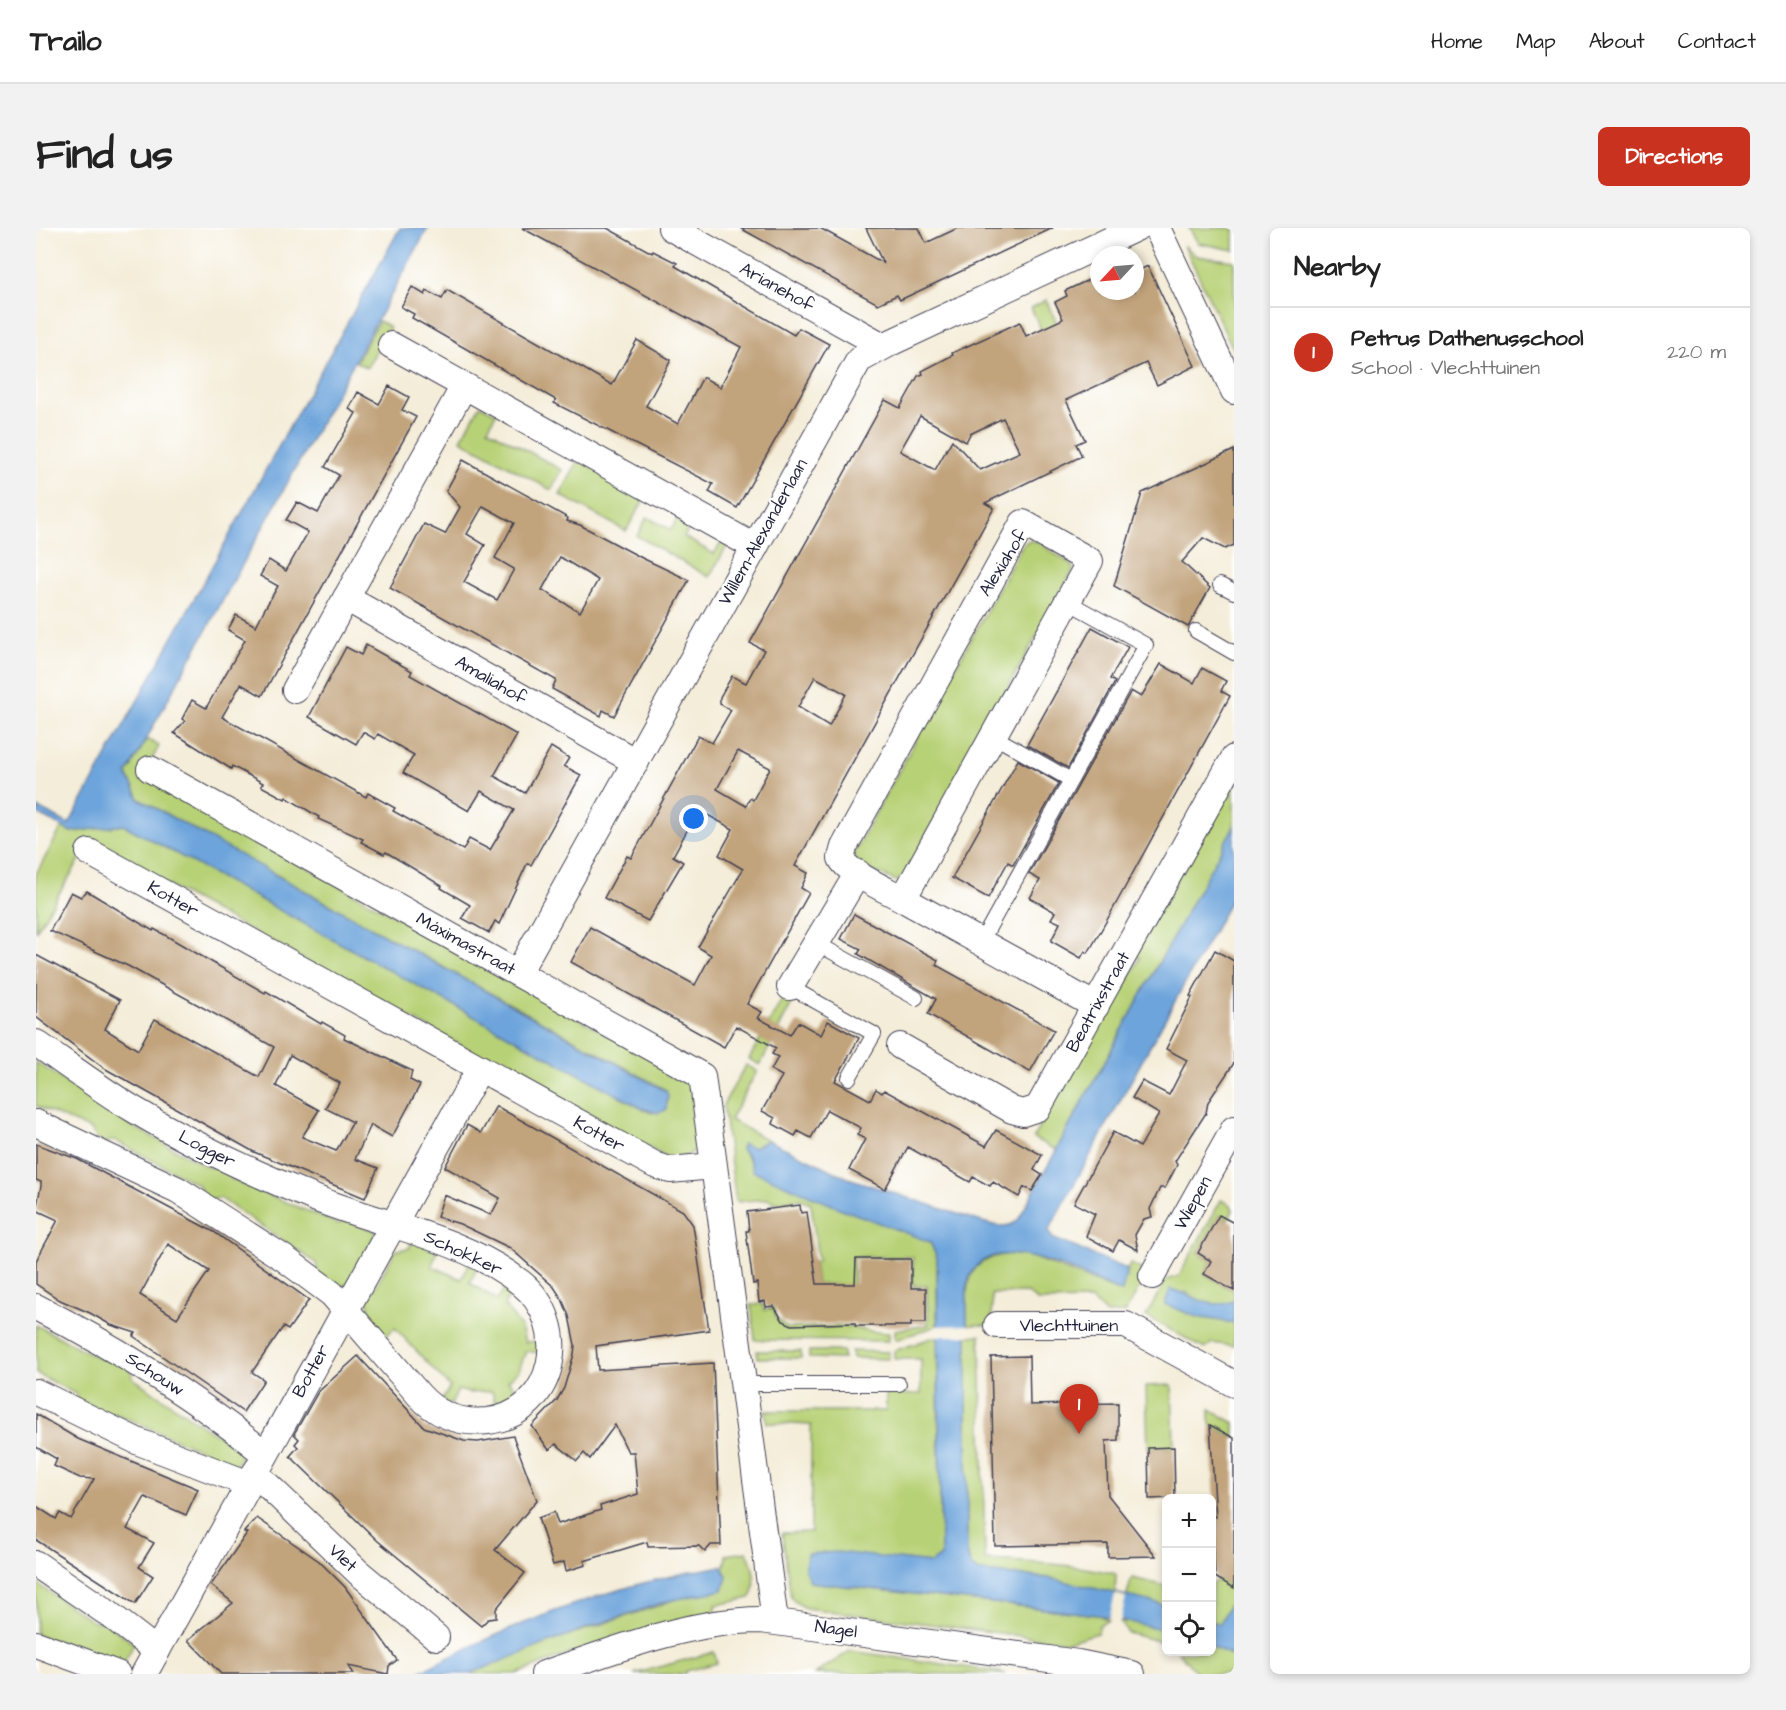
<!DOCTYPE html>
<html lang="en">
<head>
<meta charset="utf-8">
<style>
	:root { --surface:#fff; --page:#f2f2f2; --text:#222; --muted:#767676; --line:#e0e0e0; --accent:#c8321e }
	body { margin:0; font-family:"Architects Daughter",sans-serif; background:var(--page); color:var(--text) }
	.controls { position:absolute; right:18px; bottom:18px; display:grid; overflow:hidden; border-radius:9px; box-shadow:0 3px 9px #0003 }
	.controls button { width:54px; height:54px; display:grid; place-items:center; padding:0; border:0; border-bottom:2px solid var(--line); background:var(--surface); color:var(--text); font:30px sans-serif }
	.compass { position:absolute; left:1054px; top:18px; width:54px; height:54px; border-radius:50%; background:var(--surface); box-shadow:0 3px 9px #0003; rotate:244deg }
	.you { position:absolute; left:658px; top:591px; width:21px; height:21px; margin:-15px; border:4px solid #fff; border-radius:50%; background:#1a73e8; box-shadow:0 0 0 9px #1a73e833 }
	.badge { display:grid; place-items:center; width:39px; height:39px; border-radius:50%; background:var(--accent); color:#fff; font-size:20px; font-weight:700 }
	.pin { position:absolute; translate:-50% -50px; filter:drop-shadow(0 2px 3px #0008) }
	.pin::after { content:''; position:absolute; top:32px; width:21px; height:18px; background:inherit; clip-path:polygon(0 0,100% 0,50% 100%) }
	.list { margin:0; padding:0; list-style:none }
	h2 { display:flex; justify-content:space-between; align-items:center; height:78px; margin:0; padding:0 24px; font-size:26px }
	h2 small { font-size:20px; font-weight:400; color:var(--muted) }
	.list li { display:grid; grid-template-columns:39px 1fr auto; gap:18px; align-items:center; box-sizing:border-box; height:90px; padding:0 24px; border-top:2px solid var(--line) }
	.list b { display:block; font-size:22px; white-space:nowrap }
	.list p { margin:0; font-size:20px; white-space:nowrap; color:var(--muted) }
	.list em { font-size:20px; font-style:normal; color:var(--muted) }
	.icon { flex:none; width:33px; height:33px; fill:none; stroke:currentColor; stroke-width:2; stroke-linecap:round; stroke-linejoin:round }
	.map { position:relative; flex:none; width:1198px; height:1446px; overflow:hidden; border-radius:9px }
	header { display:flex; align-items:center; gap:36px; box-sizing:border-box; height:84px; padding:0 30px; background:var(--surface); border-bottom:2px solid var(--line) }
	header strong { font-size:28px }
	nav { display:flex; gap:33px; margin-inline-start:auto; font-size:21px }
	.intro { display:flex; align-items:center; justify-content:space-between; box-sizing:border-box; height:144px; padding:0 36px }
	h1 { margin:0; font-size:42px }
	.button { padding:15px 27px; border-radius:9px; background:var(--accent); color:#fff; font-size:21px; font-weight:700 }
	main { display:flex; gap:36px; padding:0 36px }
	aside { flex:1; background:var(--surface); border-radius:9px; box-shadow:0 3px 9px #0003 }
	.map>svg:first-child { display:block }
	.green { fill:#b7d176; stroke:#6c7a58; stroke-width:1.5 }
	.water { fill:#6da4db; stroke:#48638b; stroke-width:1.5 }
	.pier { fill:#f4edd9 }
	.building { fill:#c1a37c; fill-rule:evenodd }
	.lines { fill:none; stroke-linecap:round; stroke-linejoin:round }
	.lane-casing { stroke:#424053; stroke-width:16 }
	.street-casing { stroke:#424053; stroke-width:28 }
	.lane { stroke:#fff; stroke-width:14 }
	.street { stroke:#fff; stroke-width:26 }
	.labels { text-anchor:middle; dominant-baseline:central; stroke-width:4.5; stroke-linejoin:round; paint-order:stroke }
	.street-label { font-size:18px; fill:#22223b; stroke:#fff }
</style>
</head>
<body>
<header>
<strong>Trailo</strong>
<nav><a>Home</a><a>Map</a><a>About</a><a>Contact</a></nav>
</header>
<div class="intro"><h1>Find us</h1><a class="button">Directions</a></div>
<main>
<div class="map">
<svg width="1198" height="1446" viewBox="0 0 1198 1446">
	<rect width="100%" height="100%" fill="#fff"/>
	<filter id="ink" filterUnits="userSpaceOnUse"><feTurbulence type="fractalNoise" baseFrequency=".0167" numOctaves="2"/><feDisplacementMap in="SourceGraphic" scale="12" xChannelSelector="R" yChannelSelector="G"/><feConvolveMatrix kernelMatrix="1 2 1 2 8 2 1 2 1" color-interpolation-filters="sRGB"/></filter>
	<filter id="wash" filterUnits="userSpaceOnUse"><feTurbulence type="fractalNoise" baseFrequency=".008" numOctaves="4" result="noise"/><feDisplacementMap in="SourceGraphic" scale="24" xChannelSelector="R" yChannelSelector="G"/><feGaussianBlur stdDeviation="1.35" result="paint"/><feColorMatrix in="noise" values="0 0 0 0 0 0 0 0 0 0 0 0 0 0 0 0 0 1.4 0 .05"/><feComposite in="paint" operator="in"/></filter>
	<g filter="url(#wash)">
		<rect width="100%" height="100%" fill="#f4edd9"/>
		<!-- green -->
		<g class="green">
			<polygon points="1153,0 1198,0 1198,22 1162,15"/>
			<polygon points="1148,17 1160,28 1198,33 1198,123"/>
			<polygon points="1010,72 1051,159 1035,166 995,80"/>
			<polygon points="343,93 354,99 331,140 320,134"/>
			<polygon points="444,177 460,185 452,201 526,242 515,262 425,212"/>
			<polygon points="543,232 610,268 590,303 524,267"/>
			<polygon points="643,287 656,294 648,309 678,326 687,312 693,315 673,349 601,308 611,289 635,302"/>
			<polygon points="992,313 1000,313 1036,337 1037,342 867,650 860,653 824,638 817,627 987,316"/>
			<path d="M111,511L123,518L107,548L650,850L655,857L663,917C656,928 648,929 636,932L54,615L0,703V646L26,599L35,604L88,597L605,880L615,885L630,882V862L103,571L91,546Z"/>
			<polygon points="1198,547 1198,598 1020,922 997,910 1070,778 1076,781 1104,730 1098,727"/>
			<polygon points="748,768 757,773 724,837 713,831"/>
			<polygon points="0,834 69,881 78,879 86,884 89,894 173,940 183,937 192,942 195,951 302,996 311,992 341,1004 308,1062 282,1045 280,1035 184,970 175,972 166,966 163,957 78,912 69,915 60,911 56,902 0,878"/>
			<polygon points="710,837 721,843 694,892 732,912 717,920 706,917 705,921 717,937 894,1014 901,1030 901,1098 859,1112 859,1102 892,1097 891,1058 877,1058 877,1029 817,1029 817,1057 781,1056 778,1034 782,1033 775,975 765,971 740,975 732,971 700,974 687,877"/>
			<path d="M1185,972L1195,977L1197,982L1192,991L1183,987L1162,1025L1175,1033L1168,1046L1198,1063V1073C1179,1081 1166,1075 1150,1064L1129,1076L1161,1089L1198,1095V1118L1176,1115L1169,1121L1110,1088L1130,1052L1143,1048Z"/>
			<polygon points="374,1014 401,1022 396,1038 425,1051 433,1035 441,1040 434,1055 461,1072 471,1057 478,1062 468,1077 485,1099 489,1114 506,1113 506,1125 490,1123 483,1142 472,1153 485,1165 460,1180 456,1163 434,1165 422,1162 415,1177 406,1172 414,1159 359,1100 347,1110 336,1097 332,1072 358,1026 361,1022 374,1020"/>
			<path d="M973,1026L993,1028L1085,1064L1094,1035L1108,1043V1051L1089,1085L1070,1086L1056,1072L1001,1073L992,1065L956,1066V1097H931C931,1058 926,1032 973,1026Z"/>
			<path d="M727,1076L728,1082L738,1080L740,1090L752,1100L813,1098C818,1101 846,1105 853,1105V1113L719,1112L715,1077Z"/>
			<polygon points="0,1097 64,1131 74,1128 94,1140 97,1150 179,1206 189,1205 209,1221 198,1241 175,1232 170,1224 78,1185 69,1189 43,1176 40,1166 0,1145"/>
			<path d="M944,1107L949,1332C994,1334 1037,1336 1080,1346L1079,1366L1014,1350L944,1344L935,1340L931,1325V1108Z"/>
			<polygon points="901,1108 905,1328 895,1335 786,1324 774,1354 1062,1387 1073,1392 1063,1397 1062,1405 1031,1414 770,1380 759,1374 755,1369 746,1305 775,1304 775,1197 731,1195 729,1183 850,1183 850,1166 885,1166 885,1131 858,1131 858,1123"/>
			<polygon points="721,1123 765,1123 765,1130 722,1130"/>
			<polygon points="773,1123 807,1123 807,1131 773,1130"/>
			<polygon points="815,1123 853,1124 853,1131 816,1130"/>
			<polygon points="1136,1157 1138,1219 1112,1220 1110,1158"/>
			<polygon points="1174,1181 1198,1195 1198,1210 1174,1197"/>
			<path d="M710,1324C717,1333 723,1361 714,1370L680,1377V1383L533,1426L480,1446H433C516,1405 609,1390 691,1349L686,1338L689,1337L690,1327Z"/>
			<polygon points="1096,1350 1130,1358 1130,1377 1090,1369"/>
			<polygon points="1183,1351 1198,1360 1198,1366 1184,1396 1176,1393 1176,1356"/>
			<polygon points="0,1355 58,1394 68,1393 98,1416 86,1438 0,1406"/>
			<polygon points="1084,1394 1101,1394 1130,1402 1130,1415 1092,1405"/>
			<polygon points="1176,1418 1198,1429 1198,1446 1162,1446 1142,1424 1176,1424"/>
			<polygon points="814,1423 963,1444 970,1446 779,1446"/>
			<polygon points="678,1424 681,1435 650,1443 650,1446 598,1446"/>
		</g>
		<!-- water -->
		<g class="water">
			<polygon points="364,0 392,0 91,546 103,571 630,863 632,867 630,882 622,885 605,880 88,597 35,604 0,585 0,579 33,596"/>
			<path d="M1198,598V666L1013,1002L1016,1010L1091,1041L1086,1064C1049,1049 945,991 931,1058V1324L935,1339L944,1344L1014,1350L1130,1377V1402L1062,1387L774,1354L769,1342L771,1326L802,1324L895,1335L905,1328L901,1030L894,1014L803,980L717,943L713,930L705,921L707,916L717,920L732,912L812,950L946,994C959,997 971,1002 982,992Z"/>
			<path d="M1134,1061C1158,1066 1173,1083 1198,1073V1095L1161,1089L1129,1076Z"/>
			<path d="M686,1338L691,1349L687,1362L632,1373L545,1402L433,1446H380C476,1395 578,1356 686,1338Z"/>
			<polygon points="1198,1366 1198,1429 1176,1418 1176,1393 1184,1396"/>
		</g>
		<!-- pier -->
		<g class="pier">
			<polygon points="933,1097 933,1108 899,1108 899,1098"/>
			<polygon points="1079,1366 1090,1369 1084,1394 1073,1392"/>
		</g>
		<g id="blocks">
			<!-- building -->
			<g class="building">
				<polygon points="486,0 571,0 616,25 617,23 641,35 639,38 646,42 758,107 763,100 793,116 701,280 673,264 677,256 518,175 520,172 376,90 378,86 365,79 376,59 389,67 391,63 406,71 411,62 576,157 601,112 635,132 610,178 642,196 667,149 684,159 705,119"/>
				<polygon points="704,0 784,0 847,35 830,0 883,0 890,15 922,0 1017,0 864,72 861,67 842,76"/>
				<path d="M1112,38L1159,138L1121,157L1110,135L1030,172L1049,212L1040,216L1046,228L949,275L958,280L759,638L772,645L765,660L773,665L711,776L726,784L722,790L754,807L762,794L785,807L792,793L823,810L799,853L834,872L840,861L846,865L848,862L950,918L960,902L1006,927L998,942L1006,947L996,963L988,959L983,969L957,954L954,958L937,949L934,954L872,919L849,961L813,942L829,911L821,907L825,900L791,882L775,910L762,903L759,908L737,896L739,890L726,883L746,848L735,842L742,829L736,826L740,820L700,798L688,819L535,734L554,699L659,757L675,727L662,719L707,641L683,627L697,601L668,585L657,601L653,599L637,628L647,634L612,693L568,670L591,628L595,630L599,623L662,508L676,515L695,482L684,476V469L696,448L710,455L728,422L714,415L849,172L864,180L882,148L887,146L886,143L917,127L916,125L984,94L990,108L1027,91L1019,74L1031,68L1029,63L1063,47V63H1099V44ZM884,188L930,214L934,206L967,190L984,224L944,242L916,212L899,242L864,223ZM779,449L810,466L793,498L762,479ZM702,523L734,540L717,572L714,570L710,578L681,561Z"/>
				<polygon points="353,158 373,169 366,182 380,189 226,468 205,456 186,489 330,569 332,565 359,580 357,583 427,622 433,611 454,622 478,582 445,563 433,583 367,545 378,527 342,506 339,511 327,504 320,516 273,489 310,419 325,427 330,417 376,443 374,447 481,507 458,548 489,565 515,519 533,530 528,538 545,547 495,637 491,636 463,696 459,693 453,705 426,690 434,677 405,660 406,658 350,624 348,626 325,614 327,611 282,591 283,589 250,569 249,571 225,558 227,555 196,538 195,541 138,505 149,493 146,491 156,472 170,480 209,412 192,402 200,387 220,398 228,382 242,358 224,348 233,332 250,343 272,304 250,292 261,274 282,285 303,247 289,239 320,185 313,181 322,164 343,176"/>
				<polygon points="1198,222 1198,317 1189,321 1167,310 1146,334 1174,360 1152,399 1078,358 1106,265"/>
				<path d="M427,232L532,290L531,293L544,297L606,330L653,352L578,488L567,482L565,488L516,461L520,452L354,360L388,296L409,306L424,279L410,263ZM447,278L478,295L459,330L478,341L461,372L428,354L449,317L431,306ZM524,329L562,352L544,384L506,362Z"/>
				<polygon points="1056,399 1092,419 1074,451 1079,454 1032,540 991,517"/>
				<polygon points="1125,436 1158,455 1166,440 1190,453 1185,463 1194,468 1071,692 1052,725 1049,723 1045,730 1015,713 1024,695 1015,691 1019,684 994,670 1004,652 993,646 1095,463 1105,469"/>
				<polygon points="982,532 1023,555 977,637 972,634 952,670 916,650"/>
				<path d="M51,663L117,703L118,701L129,707L229,765L230,763L285,796L286,794L309,807L308,810L376,843L374,852L384,857L356,909L335,897L319,931L342,940L329,970L218,924L68,840L0,789V727L84,772L69,801L102,822L119,791L223,849L238,819L92,738L14,703L35,664L45,669ZM254,827L304,855L289,880L317,894L300,923L266,909L283,882L240,858Z"/>
				<polygon points="818,686 902,732 900,737 1018,802 994,844 892,786 900,771 822,726 825,721 805,711"/>
				<polygon points="1179,722 1198,733 1198,835 1172,874 1170,885 1139,933 1141,937 1129,960 1124,960 1114,981 1116,989 1108,991 1099,1007 1102,1022 1083,1012 1077,1023 1050,1008 1059,986 1038,975 1077,904 1104,919 1123,886 1096,870 1106,853 1133,867 1151,832 1130,821 1156,769 1154,768"/>
				<polygon points="460,878 647,983 657,997 673,1102 560,1118 562,1142 677,1135 685,1317 675,1317 669,1324 663,1318 612,1319 611,1314 548,1333 550,1337 530,1343 528,1334 517,1337 502,1290 518,1284 522,1296 565,1282 564,1278 602,1266 598,1224 592,1224 579,1197 554,1231 548,1225 541,1233 520,1216 513,1222 496,1198 521,1172 528,1160 538,1126 539,1117 533,1088 526,1071 518,1059 474,1020 424,996 401,989 408,967 455,987 464,970 409,939 431,897 445,905"/>
				<path d="M0,916L41,931L178,1004L273,1072L252,1102L247,1099L216,1144L228,1152L207,1184L97,1108L100,1105L75,1097L54,1085L24,1072L0,1056V1033L22,992L0,982L5,958V954L0,952ZM132,1016L173,1043L141,1090L104,1067Z"/>
				<polygon points="764,977 765,985 771,984 781,1056 819,1056 820,1031 875,1031 875,1060 890,1060 890,1095 875,1095 875,1098 819,1098 819,1095 756,1097 747,1093 738,1078 730,1079 729,1073 723,1074 721,1055 717,1056 710,1003 713,1003 711,984"/>
				<polygon points="1183,987 1198,995 1198,1063 1168,1046 1175,1033 1162,1025"/>
				<polygon points="322,1128 388,1199 428,1213 442,1214 477,1208 501,1272 459,1322 489,1345 460,1381 460,1390 452,1391 445,1398 342,1313 254,1228 262,1219 259,1216 263,1211 258,1206 282,1164"/>
				<polygon points="993,1128 994,1177 1082,1175 1082,1212 1070,1213 1072,1267 1120,1328 1072,1329 1072,1316 959,1318 955,1129"/>
				<polygon points="0,1186 42,1211 162,1261 150,1287 109,1269 91,1301 118,1315 103,1339 117,1348 99,1376 0,1312 0,1278 20,1291 24,1285 35,1291 58,1251 44,1250 18,1238 21,1231 0,1219"/>
				<polygon points="1174,1197 1198,1210 1198,1360 1179,1349 1176,1287 1180,1289"/>
				<polygon points="1138,1219 1139,1270 1113,1271 1112,1220"/>
				<polygon points="221,1290 283,1333 309,1359 361,1432 353,1438 352,1446 312,1438 317,1446 185,1446 152,1412 197,1375 175,1357 211,1305 208,1304"/>
			</g>
		</g>
	</g>
	<g filter="url(#ink)">
		<use href="#blocks" fill-opacity="0" stroke="#424053" stroke-width="1.5"/>
		<g class="lines">
			<defs>
				<g id="lane">
					<polyline points="1184,357 1198,364"/>
					<polyline points="1160,403 1198,425"/>
					<polyline points="957,508 1035,552"/>
					<polyline points="945,714 1110,417 1032,374"/>
					<polyline points="780,715 880,770"/>
					<polyline points="754,759 838,806 813,850"/>
					<polyline points="708,1156 863,1156"/>
				</g>
				<g id="street">
					<polyline points="635,0 847,118"/>
					<polyline points="1121,0 1198,163"/>
					<polyline points="355,117 719,319"/>
					<polyline points="310,370 600,534"/>
					<polyline points="259,462 428,158"/>
					<polyline points="114,541 666,848 739,1393"/>
					<polyline points="53,624 619,937 634,942 677,938"/>
					<path d="M867,671L1054,333L987,295L808,619L805,630C810,644 853,663 867,671L1038,766L1060,778"/>
					<polyline points="482,745 823,132 856,114 1100,0"/>
					<polyline points="754,759 822,645"/>
					<path d="M0,815C32,837 64,861 97,881C155,916 215,944 276,969C346,998 425,1008 485,1055C536,1096 521,1184 452,1193C424,1196 401,1187 383,1167L296,1066L249,1031L142,962L0,895"/>
					<polyline points="864,818 976,882 987,885 1002,880 1198,530"/>
					<polyline points="1116,1048 1198,901"/>
					<path d="M0,1079C82,1121 158,1168 229,1226"/>
					<polyline points="961,1097 1090,1097 1198,1156"/>
					<polyline points="0,1164 103,1214 213,1256"/>
					<polyline points="219,1245 322,1344 400,1409"/>
					<polyline points="0,1336 73,1386 121,1423"/>
					<polyline points="0,1416 81,1446"/>
					<polyline points="108,1446 444,840"/>
					<path d="M508,1446C578,1422 651,1393 725,1392L1042,1435L1096,1446"/>
				</g>
			</defs>
			<!-- lane casing -->
			<use href="#lane" class="lane-casing"/>
			<!-- street casing -->
			<use href="#street" class="street-casing"/>
			<!-- lane -->
			<use href="#lane" class="lane"/>
			<!-- street -->
			<use href="#street" class="street"/>
		</g>
	</g>
	<g class="labels">
		<!-- street labels -->
		<g class="street-label">
			<text transform="translate(741 59) rotate(29)">Arianehof</text>
			<text transform="translate(727 304) rotate(-61)">Willem-Alexanderlaan</text>
			<text transform="translate(967 335) rotate(-58)">Alexiahof</text>
			<text transform="translate(455 452) rotate(30)">Amaliahof</text>
			<text transform="translate(137 671) rotate(29)">Kotter</text>
			<text transform="translate(430 716) rotate(29)">Máximastraat</text>
			<text transform="translate(1062 774) rotate(-61)">Beatrixstraat</text>
			<text transform="translate(563 906) rotate(29)">Kotter</text>
			<text transform="translate(171 921) rotate(27)">Logger</text>
			<text transform="translate(1157 975) rotate(-61)">Wiepen</text>
			<text transform="translate(427 1025) rotate(25)">Schokker</text>
			<text x="1033" y="1097">Vlechttuinen</text>
			<text transform="translate(275 1143) rotate(-61)">Botter</text>
			<text transform="translate(119 1146) rotate(33)">Schouw</text>
			<text transform="translate(307 1330) rotate(43)">Vlet</text>
			<text transform="translate(800 1401) rotate(8)">Nagel</text>
		</g>
	</g>
</svg>
<div class="controls">
<button>+</button>
<button>−</button>
<button><svg class="icon" aria-label="locate" viewBox="0 0 24 24"><circle cx="12" cy="12" r="6"/><path d="M12 2v4M12 18v4M2 12h4M18 12h4"/></svg></button>
</div>
<svg class="compass" viewBox="-18 -18 36 36"><path d="M0-13l5 13h-10z" fill="#e53935"/><path d="M0 13l5-13h-10z" fill="#767676"/></svg>
<div class="you"></div>
<div class="pin badge" style="left:1043px;top:1206px">1</div>
</div>
<aside>
<h2>Nearby<small></small></h2>
<ul class="list">
<li><span class="badge">1</span><div><b>Petrus Dathenusschool</b><p>School · Vlechttuinen</p></div><em>220 m</em></li>
</ul>
</aside>
</main>
</body>
</html>
